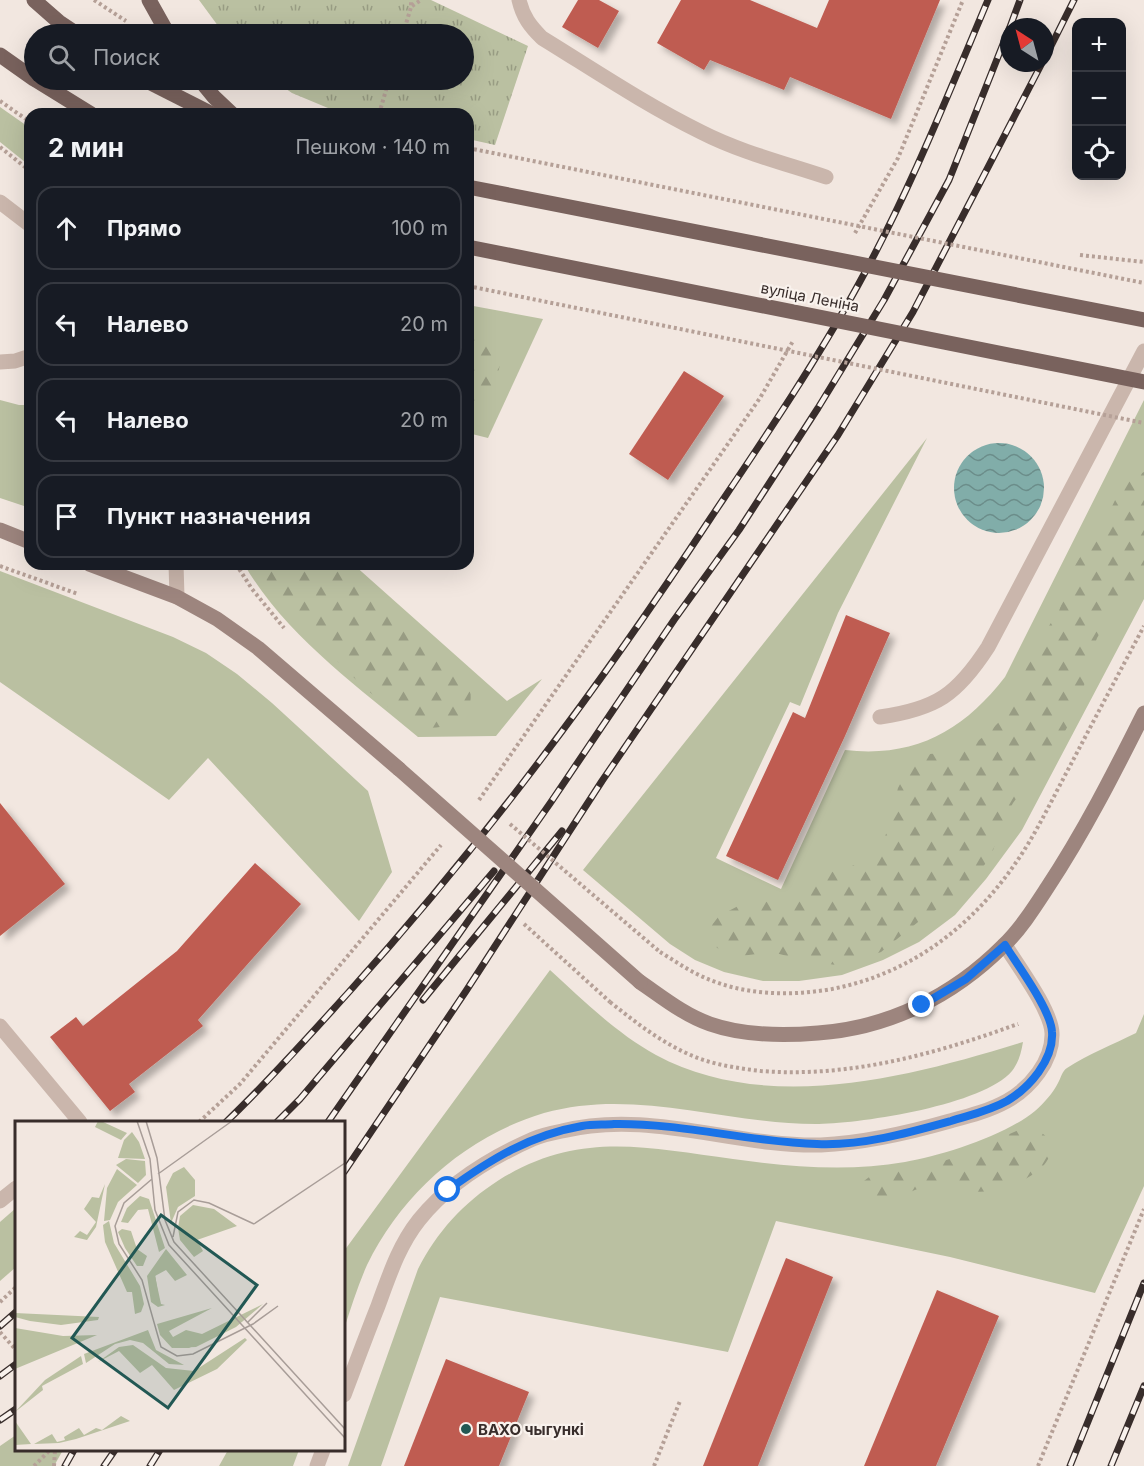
<!DOCTYPE html>
<html lang="ru">
<head>
<meta charset="utf-8">
<style>
	:root { --surface:#171b24; --page:#242831; --text:#f1f3f6; --muted:#9ea1a6; --line:#363941 }
	body { margin:0; font-family:Inter,sans-serif; background:var(--page); color:var(--text) }
	.controls { position:absolute; right:18px; top:18px; display:grid; overflow:hidden; border-radius:12px; box-shadow:0 6px 24px #0002 }
	.controls button { width:54px; height:54px; display:grid; place-items:center; padding:0; border:0; border-bottom:2px solid var(--line); background:var(--surface); color:var(--text); font:30px sans-serif }
	.compass { position:absolute; left:1000px; top:18px; width:54px; height:54px; border-radius:50%; background:var(--surface); box-shadow:0 6px 24px #0002; rotate:324deg }
	.stop { position:absolute; width:18px; height:18px; margin:-14px; border:4px solid #1a73e8; border-radius:50%; background:#fff }
	.stop.end { background:#1a73e8; border-color:#fff; box-shadow:0 2px 6px #0008 }
	.list { margin:0; padding:0; list-style:none }
	h2 { display:flex; justify-content:space-between; align-items:center; height:78px; margin:0; padding:0 24px; font-size:26px }
	h2 small { font-size:20px; font-weight:400; color:var(--muted) }
	.list li { display:grid; grid-template-columns:39px 1fr auto; gap:18px; align-items:center; box-sizing:border-box; height:84px; margin:0 12px 12px; padding:0 12px; border:2px solid var(--line); border-radius:18px }
	.list b { display:block; font-size:22px; white-space:nowrap }
	.list em { font-size:20px; font-style:normal; color:var(--muted) }
	.icon { flex:none; width:33px; height:33px; fill:none; stroke:currentColor; stroke-width:2; stroke-linecap:round; stroke-linejoin:round }
	.map { position:relative; flex:none; width:1144px; height:1466px; overflow:hidden }
	.search { position:absolute; background:var(--surface); box-shadow:0 6px 24px #0002; left:24px; top:24px; width:450px; height:66px; display:flex; align-items:center; gap:15px; box-sizing:border-box; padding:0 21px; border-radius:33px; color:var(--muted); font-size:22px }
	.panel { position:absolute; background:var(--surface); box-shadow:0 6px 24px #0002; left:24px; top:108px; width:450px; height:462px; border-radius:18px }
	.map>svg:first-child { display:block }
	.green { fill:#bac0a1 }
	.forest { fill:url(#forest-firs) }
	.park { fill:url(#park-tufts) }
	.water { fill:url(#water-waves) }
	.building { fill:#bf5c51; filter:url(#shadow) }
	.lines { fill:none; stroke-linecap:round; stroke-linejoin:round }
	.path { stroke:#b5a097; stroke-width:4; stroke-dasharray:3 3; stroke-linecap:butt }
	.lane { stroke:#cab6ac; stroke-width:15 }
	.street { stroke:#cab6ac; stroke-width:15 }
	.secondary { stroke:#9d857e; stroke-width:15 }
	.primary { stroke:#79625d; stroke-width:15 }
	.rail-casing { stroke:#382d2b; stroke-width:7 }
	.rail { stroke:#f9f2ed; stroke-width:4.5; stroke-dasharray:14; stroke-linecap:butt }
	.path-bridge { stroke:#b5a097; stroke-width:4; stroke-dasharray:3 3; stroke-linecap:butt }
	.secondary-bridge { stroke:#9d857e; stroke-width:15 }
	.primary-bridge { stroke:#79625d; stroke-width:15 }
	.route { stroke:#1a73e8; stroke-width:8 }
	.poi-dot { fill:#225854; stroke:#f9f2ed; stroke-width:2 }
	.labels { text-anchor:middle; dominant-baseline:central; stroke-width:4.5; stroke-linejoin:round; paint-order:stroke }
	.street-label { font-size:15px; fill:#382d2b; stroke:#f9f2ed }
	.poi-label { font-size:15px; font-weight:bold; fill:#382d2b; stroke:#f9f2ed; text-anchor:start }
	.inset-road { fill:none; stroke:#a89d98; stroke-width:1.5 }
	.view { fill:#225854; fill-opacity:0.15; stroke:#225854; stroke-width:3 }
	.inset-edge { fill:none; stroke:#382d2b; stroke-width:3 }
</style>
</head>
<body>
<div class="map">
<svg width="1144" height="1466" viewBox="0 0 1144 1466">
	<defs>
		<pattern id="forest-firs" width="22" height="20" patternUnits="userSpaceOnUse" patternTransform="scale(1.5)"><rect width="22" height="20" fill="#bac0a1"/><path d="M5 1l3.5 6h-7zM16 11l3.5 6h-7z" fill="#989c83"/></pattern>
		<pattern id="park-tufts" width="24" height="20" patternUnits="userSpaceOnUse" patternTransform="scale(1.5)"><rect width="24" height="20" fill="#bac0a1"/><path d="M3 7l-1-3M5 7V3M7 7l1-3M15 17l-1-3M17 17v-4M19 17l1-3" fill="none" stroke="#989c83"/></pattern>
		<pattern id="water-waves" width="16" height="10" patternUnits="userSpaceOnUse" patternTransform="scale(1.5)"><rect width="16" height="10" fill="#81ada9"/><path d="M0 5q4-4 8 0t8 0" fill="none" stroke="#6b8d8a"/></pattern>
		<filter id="shadow"><feDropShadow dx="5.5" dy="5.5" stdDeviation="3" flood-color="#0004"/></filter>
	</defs>
	<rect width="100%" height="100%" fill="#f2e7e0"/>
	<!-- green -->
	<g class="green">
		<polygon points="0,107 30,128 30,166 0,142"/>
		<polygon points="468,305 543,319 488,438 468,433"/>
		<polygon points="0,400 19,405 30,405 30,508 0,498"/>
		<path d="M1144,400V599L1022,830L986,879L955,915L919,942L883,960L842,975L799,981H763L724,972L695,960L670,944L583,870L927,438L838,613L800,706L790,702L716,858L781,889L845,750C915,758 963,731 1005,677Z"/>
		<path d="M244,564H353L507,701L542,679L496,736L418,737C356,685 285,635 244,564Z"/>
		<polygon points="0,571 173,637 206,653 237,674 272,703 368,791 392,872 359,921 208,758 169,800 0,682"/>
		<path d="M550,970C583,1000 616,1033 656,1055C768,1115 910,1077 1023,1042C1021,1053 1019,1062 1012,1071C983,1105 864,1123 819,1124C727,1125 636,1087 544,1113C467,1136 402,1193 367,1265C358,1285 351,1308 344,1329V1251Z"/>
		<path d="M1144,1014V1186L1095,1293L950,1257L776,1221L728,1352L440,1297L381,1466H348L418,1269C437,1232 463,1203 499,1180C580,1130 646,1148 733,1159C790,1167 848,1172 905,1162C942,1156 1006,1135 1035,1111C1044,1103 1053,1093 1058,1083C1061,1078 1062,1071 1067,1068C1088,1054 1114,1044 1136,1033Z"/>
		<polygon points="16,1208 16,1267 0,1281 0,1222"/>
		<polygon points="16,1435 16,1450 63,1450 54,1466 0,1466 0,1446"/>
		<polygon points="228,1450 299,1450 293,1466 219,1466"/>
	</g>
	<!-- forest -->
	<g class="forest">
		<path d="M468,324C507,329 508,367 487,393C482,399 474,404 468,408Z"/>
		<polygon points="1144,472 1144,572 1108,619 1097,638 1089,660 1084,686 1077,709 1064,733 1013,803 1003,821 991,856 971,883 958,896 923,918 881,952 857,961 836,965 802,960 772,952 741,956 727,955 716,947 710,935 712,925 719,916 742,904 784,900 796,895 813,880 823,874 847,868 861,862 872,854 880,846 886,834 898,788 906,773 915,762 930,754 959,751 975,743 987,734 1003,718 1021,685 1030,654 1059,611 1073,569 1082,554 1104,523 1119,492 1127,480"/>
		<path d="M258,564H337C348,581 362,594 378,606C402,626 488,670 468,709C459,726 432,732 415,725C394,716 348,673 331,655C321,643 315,629 305,618C299,611 290,607 283,601C272,592 264,577 258,564Z"/>
		<path d="M1032,1128C1041,1132 1049,1136 1051,1146C1052,1157 1044,1167 1035,1173C1016,1186 994,1194 970,1191C957,1189 943,1182 929,1185C910,1189 864,1222 861,1184C874,1170 890,1171 908,1169C948,1164 984,1145 1021,1129Z"/>
	</g>
	<!-- park -->
	<polygon class="park" points="199,0 431,0 528,46 495,145 468,139 468,114 350,114 328,108 292,93 273,80 464,80 464,34 224,34"/>
	<!-- water -->
	<circle class="water" cx="999" cy="488" r="45"/>
	<!-- building -->
	<g class="building">
		<polygon points="578,0 599,0 619,11 598,48 562,27"/>
		<polygon points="681,0 750,0 817,28 829,0 940,0 891,119 790,77 784,90 710,60 704,70 657,43"/>
		<polygon points="684,371 724,396 668,480 629,454"/>
		<polygon points="846,615 890,633 845,736 778,880 726,856 793,712 805,718"/>
		<polygon points="0,803 65,884 0,936"/>
		<polygon points="255,863 301,904 198,1020 203,1026 129,1084 135,1092 110,1111 50,1037 76,1017 83,1026 177,951"/>
		<polygon points="786,1258 833,1277 758,1466 703,1466"/>
		<polygon points="937,1290 999,1316 936,1466 864,1466"/>
		<polygon points="446,1359 529,1392 499,1466 404,1466"/>
	</g>
	<g class="lines">
		<!-- path -->
		<g class="path">
			<polyline points="94,0 126,21"/>
			<polyline points="412,6 421,0"/>
			<polyline points="403,34 411,7 411,0"/>
			<polyline points="0,101 30,122"/>
			<polyline points="379,114 389,80"/>
			<polyline points="0,147 30,171"/>
			<polyline points="855,233 898,158 963,0"/>
			<polyline points="1080,255 1144,262"/>
			<polyline points="236,564 252,589 284,628"/>
			<polyline points="0,566 78,594"/>
			<polyline points="479,800 760,398 793,341"/>
			<path d="M660,952C672,959 683,967 695,973C737,995 786,997 832,989C920,972 986,915 1031,839C1045,815 1057,790 1070,766C1094,720 1119,673 1144,626"/>
			<path d="M610,1002C634,1021 658,1040 686,1053C709,1064 735,1068 761,1071C850,1078 935,1054 1018,1024"/>
			<polyline points="199,1122 240,1084 441,845"/>
			<polyline points="0,1302 16,1287"/>
			<polyline points="0,1332 16,1350"/>
			<polyline points="34,1466 50,1450"/>
			<polyline points="54,1466 55,1450"/>
			<polyline points="654,1466 680,1401"/>
			<polyline points="1038,1466 1144,1209"/>
		</g>
		<!-- lane -->
		<g class="lane">
			<path d="M519,0C523,17 530,26 542,38C594,70 646,105 701,132C740,152 784,163 826,177"/>
			<polyline points="0,202 30,225"/>
			<polyline points="0,362 15,361 30,356"/>
			<polyline points="176,564 177,597"/>
			<path d="M880,717C936,709 957,695 988,647L1144,351"/>
			<path d="M344,1395C355,1366 366,1336 378,1306C389,1276 399,1245 419,1220C448,1184 490,1158 533,1139C542,1135 552,1133 562,1131C649,1109 734,1147 821,1145C865,1143 908,1133 950,1121C969,1116 989,1111 1007,1101C1030,1088 1053,1061 1052,1033C1051,1010 1018,966 1005,945"/>
			<polyline points="317,1466 323,1450"/>
		</g>
		<!-- street -->
		<g class="street">
			<polyline points="0,1026 80,1122"/>
			<polyline points="0,1201 16,1188"/>
		</g>
		<!-- secondary -->
		<g class="secondary">
			<polyline points="0,530 30,542"/>
			<polyline points="89,564 177,597 217,619 258,648 399,769"/>
			<path d="M640,982C662,997 684,1015 710,1024C744,1036 782,1036 818,1033C889,1028 953,996 1003,946C1020,930 1034,908 1047,888C1084,832 1114,773 1144,713"/>
		</g>
		<!-- primary -->
		<g class="primary">
			<polyline points="34,0 59,22 77,34"/>
			<polyline points="149,0 168,34"/>
			<polyline points="0,55 34,79"/>
			<polyline points="36,80 91,114"/>
			<polyline points="145,80 212,114"/>
			<polyline points="200,80 214,97 232,114"/>
		</g>
		<defs>
			<g id="rail">
				<polyline points="1010,27 1020,0"/>
				<polyline points="1045,58 1074,0"/>
				<polyline points="423,1000 562,831"/>
				<path d="M226,1122C269,1081 308,1037 348,993C482,845 601,685 710,519C761,443 813,367 857,287C908,195 947,97 988,0"/>
				<polyline points="277,1122 300,1099 494,871"/>
				<polyline points="328,1122 551,802 674,620 739,530 818,408 884,300 949,180 1009,29"/>
				<polyline points="344,1172 466,991 602,781 838,435 913,312 1042,63"/>
				<polyline points="0,1326 16,1312"/>
				<polyline points="0,1376 16,1364"/>
				<polyline points="0,1420 16,1409"/>
				<polyline points="65,1466 74,1450"/>
				<polyline points="104,1466 115,1450"/>
				<polyline points="150,1466 160,1450"/>
				<polyline points="1070,1466 1144,1283"/>
				<polyline points="1111,1466 1144,1386"/>
			</g>
		</defs>
		<!-- rail casing -->
		<use href="#rail" class="rail-casing"/>
		<!-- rail -->
		<use href="#rail" class="rail"/>
		<!-- path-bridge -->
		<g class="path-bridge">
			<polyline points="468,148 1144,283"/>
			<polyline points="468,286 1144,423"/>
			<polyline points="510,824 660,952"/>
			<polyline points="524,924 610,1002"/>
		</g>
		<!-- secondary-bridge -->
		<polyline class="secondary-bridge" points="399,769 640,982"/>
		<!-- primary-bridge -->
		<g class="primary-bridge">
			<polyline points="468,187 1144,320"/>
			<polyline points="468,247 1144,382"/>
		</g>
	</g>
	<g class="lines">
		<!-- route -->
		<path class="route" d="M448,1190C491,1159 530,1135 582,1126C593,1124 604,1125 614,1124C683,1123 749,1142 817,1144C862,1146 908,1133 951,1121C970,1115 989,1111 1007,1101C1029,1088 1054,1060 1052,1032C1051,1010 1018,966 1005,945L966,979L922,1005"/>
	</g>
	<!-- markers -->
	<circle class="poi-dot" cx="466" cy="1429" r="6"/>
	<g class="labels">
		<!-- street labels -->
		<g class="street-label">
			<text transform="translate(810 297) rotate(11)">вуліца Леніна</text>
		</g>
		<!-- poi labels -->
		<g class="poi-label">
			<text x="478" y="1429">ВАХО чыгункі</text>
		</g>
	</g>
	<!-- overview -->
	<g transform="translate(15 1121)">
		<rect width="330" height="330" fill="#f2e7e0"/>
		<path d="M83,0H86L112,12L106,19L80,6ZM117,11L124,21L130,38L103,37L109,19ZM111,38L130,40L131,54L123,62L101,44ZM169,46L180,59V75L163,86L156,102L151,66L158,52ZM102,48L122,64L103,81L95,99L89,100L92,67ZM90,63L81,106L72,119L59,116L65,110L72,114L81,101L69,88L77,76L84,77ZM125,75L134,78L150,127L144,131L133,88L123,89L113,102L106,101L112,87ZM94,100L99,122L125,165L129,183L126,191L120,193L117,171H112L90,121L88,104ZM107,108L116,110L122,128L132,135L128,145H122L110,127L103,111ZM151,128L172,154L160,160L151,149L140,155L146,183L150,184L143,186L136,181L132,155ZM248,183L221,206L181,226L157,227L145,214L142,203L197,187L154,210L158,216L171,209L187,213ZM0,192L84,196L83,199L46,204L15,200L0,196ZM0,207L48,215L82,214L0,248ZM133,209L141,229L169,244L154,243L128,222L115,219L100,223L71,242L69,233ZM230,217L232,219L202,248L159,269L137,244L125,252L104,230L83,241L104,226L118,224L151,247L179,250ZM66,235L68,243L27,265L28,269L0,291L30,259ZM106,295L115,300L61,318L44,322L19,323L37,313L42,321L50,319L49,316L64,307L69,314L81,307L87,309ZM0,300L16,323L0,324Z" fill="#bac0a1"/>
		<path d="M153,134L167,153L160,157L151,148L140,153L144,179L140,182L134,155L146,136ZM212,203L214,209L174,227H160L149,217L187,215Z" fill="#bac0a1"/>
		<path d="M178,84L199,88L222,105L182,119L188,130L179,136L165,119L163,107L165,95Z" fill="#bac0a1"/>
		<path class="inset-road" d="M122,0L135,38L140,89L154,124L330,317M131,0L142,37L150,99L159,121L330,308M143,53L217,0M137,58L109,82L100,105L104,123L127,159L146,226L162,235L178,233L238,203L263,185M239,103L330,42M158,116L163,91L179,79L194,82L239,103M232,202L252,182"/>
		<path class="view" d="M146,94L242,164L153,287L57,217Z"/>
		<rect width="330" height="330" class="inset-edge"/>
	</g>
</svg>
<div class="controls">
<button>+</button>
<button>−</button>
<button><svg class="icon" aria-label="locate" viewBox="0 0 24 24"><circle cx="12" cy="12" r="6"/><path d="M12 2v4M12 18v4M2 12h4M18 12h4"/></svg></button>
</div>
<svg class="compass" viewBox="-18 -18 36 36"><path d="M0-13l5 13h-10z" fill="#e53935"/><path d="M0 13l5-13h-10z" fill="#9ea1a6"/></svg>
<div class="stop" style="left:448px;top:1190px"></div>
<div class="stop end" style="left:922px;top:1005px"></div>
<div class="search"><svg class="icon" aria-label="search" viewBox="0 0 24 24"><circle cx="10" cy="10" r="6"/><path d="M15 15l6 6"/></svg>Поиск</div>
<section class="panel">
<h2>2 мин<small>Пешком · 140 m</small></h2>
<ul class="list">
<li><svg class="icon" aria-label="ahead" viewBox="0 0 24 24"><path d="M12 20V5M6 11l6-6 6 6"/></svg><div><b>Прямо</b></div><em>100 m</em></li>
<li><svg class="icon" aria-label="left" viewBox="0 0 24 24"><path d="M17 20v-9H6M10 6l-5 5 5 5"/></svg><div><b>Налево</b></div><em>20 m</em></li>
<li><svg class="icon" aria-label="left" viewBox="0 0 24 24"><path d="M17 20v-9H6M10 6l-5 5 5 5"/></svg><div><b>Налево</b></div><em>20 m</em></li>
<li><svg class="icon" aria-label="arrive" viewBox="0 0 24 24"><path d="M6 21V4h12l-3 4 3 4H6"/></svg><div><b>Пункт назначения</b></div></li>
</ul>
</section>
</div>
</body>
</html>
